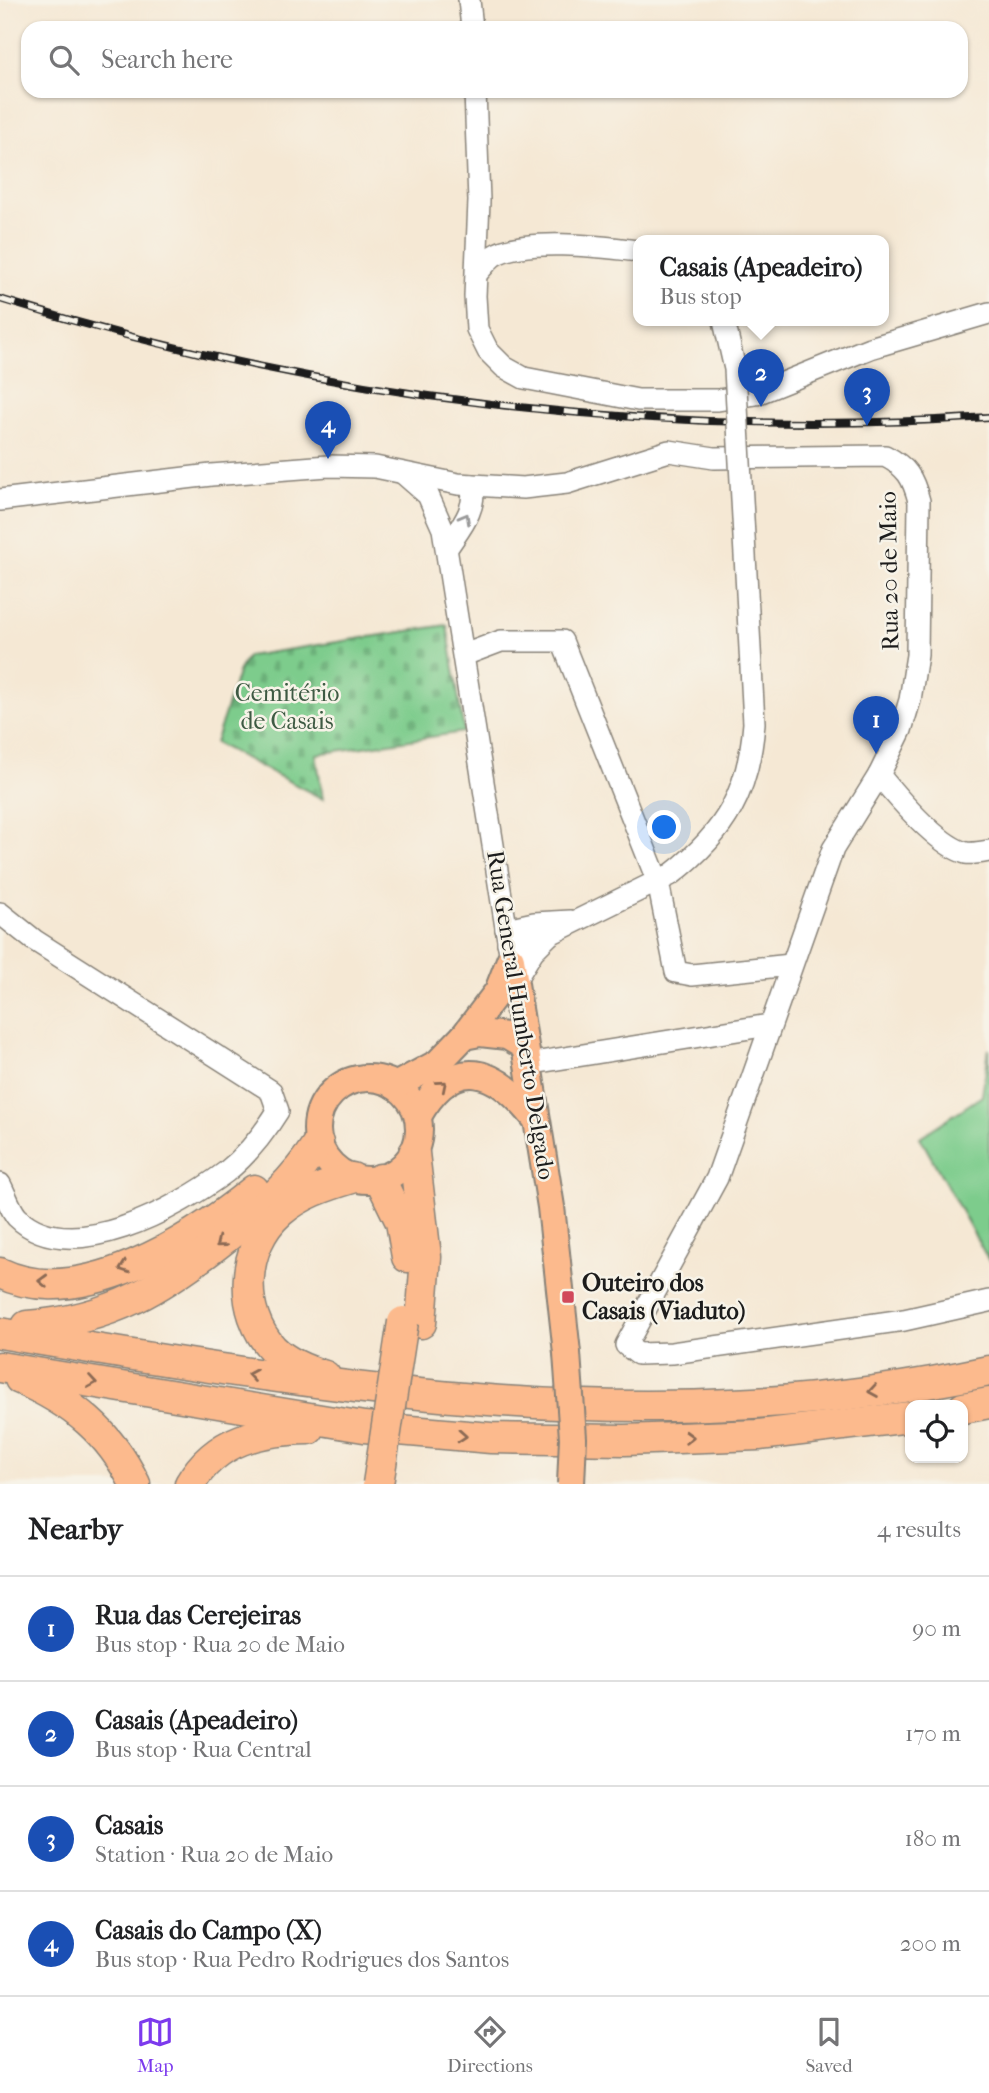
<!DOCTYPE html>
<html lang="en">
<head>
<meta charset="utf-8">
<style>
	:root { --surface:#fff; --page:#f2f2f2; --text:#202124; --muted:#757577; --line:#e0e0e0; --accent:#7c3aed }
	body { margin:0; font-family:"IM FELL French Canon",serif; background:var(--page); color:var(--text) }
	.controls { position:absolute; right:21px; bottom:21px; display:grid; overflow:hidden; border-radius:14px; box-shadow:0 2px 5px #0004 }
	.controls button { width:63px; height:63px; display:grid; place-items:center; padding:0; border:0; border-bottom:2px solid var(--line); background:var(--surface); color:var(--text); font:35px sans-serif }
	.you { position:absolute; left:665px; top:828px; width:24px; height:24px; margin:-18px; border:5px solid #fff; border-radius:50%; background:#1a73e8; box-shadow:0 0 0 10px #1a73e833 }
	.badge { display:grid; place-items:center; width:46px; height:46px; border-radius:50%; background:var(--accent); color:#fff; font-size:23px; font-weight:700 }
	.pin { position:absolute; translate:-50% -58px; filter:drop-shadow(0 2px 4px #0008) }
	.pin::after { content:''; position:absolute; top:37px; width:24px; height:21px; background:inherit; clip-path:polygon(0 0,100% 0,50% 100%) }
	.popup { position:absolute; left:633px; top:235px; width:256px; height:91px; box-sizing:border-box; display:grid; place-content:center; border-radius:14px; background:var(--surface); filter:drop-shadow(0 2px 5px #0005); font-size:23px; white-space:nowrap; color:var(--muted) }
	.popup b { font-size:26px; color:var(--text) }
	.popup::after { content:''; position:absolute; left:50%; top:100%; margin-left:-14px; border:14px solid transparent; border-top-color:var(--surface) }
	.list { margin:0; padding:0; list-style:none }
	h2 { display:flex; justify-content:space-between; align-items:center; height:91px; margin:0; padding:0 28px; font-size:30px }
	h2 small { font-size:23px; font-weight:400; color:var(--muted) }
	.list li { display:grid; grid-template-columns:46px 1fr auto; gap:21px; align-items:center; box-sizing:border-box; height:105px; padding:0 28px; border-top:2px solid var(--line) }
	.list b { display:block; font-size:26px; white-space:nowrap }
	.list p { margin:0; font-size:23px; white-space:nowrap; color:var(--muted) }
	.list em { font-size:23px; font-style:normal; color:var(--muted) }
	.icon { flex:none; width:38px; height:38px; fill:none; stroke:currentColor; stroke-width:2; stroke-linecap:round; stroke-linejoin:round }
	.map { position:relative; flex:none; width:989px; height:1484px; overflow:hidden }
	.search { position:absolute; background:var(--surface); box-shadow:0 2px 5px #0004; left:21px; right:21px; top:21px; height:77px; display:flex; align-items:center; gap:18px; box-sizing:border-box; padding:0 24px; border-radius:21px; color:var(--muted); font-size:26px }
	.sheet { height:511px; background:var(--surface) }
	nav { display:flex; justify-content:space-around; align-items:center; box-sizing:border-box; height:98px; border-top:2px solid var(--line); background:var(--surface); font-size:19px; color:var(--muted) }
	nav a { display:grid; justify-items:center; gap:4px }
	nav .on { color:var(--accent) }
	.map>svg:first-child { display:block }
	.cemetery { fill:url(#cemetery-stones); stroke:#4c7454; stroke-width:2 }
	.park { fill:#7dcc8c; stroke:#4c7454; stroke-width:2 }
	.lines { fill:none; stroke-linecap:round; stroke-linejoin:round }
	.minor-casing { stroke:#888278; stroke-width:24 }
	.major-casing { stroke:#888278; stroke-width:30 }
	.highway-casing { stroke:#888278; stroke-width:33 }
	.minor { stroke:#fff; stroke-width:21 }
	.major { stroke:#fcba8d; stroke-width:26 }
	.highway { stroke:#fcba8d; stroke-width:30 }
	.rail-casing { stroke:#1c1c1c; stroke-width:8 }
	.rail { stroke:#f7f3e8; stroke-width:5; stroke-dasharray:16; stroke-linecap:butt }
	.minor-bridge-casing { stroke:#888278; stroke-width:24; stroke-linecap:butt }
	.major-bridge-casing { stroke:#888278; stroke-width:30; stroke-linecap:butt }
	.highway-bridge-casing { stroke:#888278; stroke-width:33; stroke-linecap:butt }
	.minor-bridge { stroke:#fff; stroke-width:21 }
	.major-bridge { stroke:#fcba8d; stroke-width:26 }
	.highway-bridge { stroke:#fcba8d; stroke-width:30 }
	.oneway { stroke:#999 }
	.oneway2 { stroke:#8c6b54 }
	.poi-dot { fill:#d1495b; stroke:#f7f3e8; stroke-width:2.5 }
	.labels { text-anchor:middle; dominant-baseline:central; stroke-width:5; stroke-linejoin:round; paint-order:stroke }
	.street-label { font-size:24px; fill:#1c1c1c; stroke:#f7f3e8 }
	.park-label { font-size:24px; fill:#3e5a43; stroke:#f7f3e8 }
	.poi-label { font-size:24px; font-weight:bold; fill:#1c1c1c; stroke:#f7f3e8; text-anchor:start }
</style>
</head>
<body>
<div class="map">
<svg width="989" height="1484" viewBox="0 0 989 1484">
	<defs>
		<pattern id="cemetery-stones" width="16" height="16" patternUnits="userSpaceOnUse" patternTransform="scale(1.75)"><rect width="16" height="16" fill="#7dcc8c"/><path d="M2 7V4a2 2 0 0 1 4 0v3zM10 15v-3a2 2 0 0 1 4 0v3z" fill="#6baf78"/></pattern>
	</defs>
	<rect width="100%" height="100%" fill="#f7f3e8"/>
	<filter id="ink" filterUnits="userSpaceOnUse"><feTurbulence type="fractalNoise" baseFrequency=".0143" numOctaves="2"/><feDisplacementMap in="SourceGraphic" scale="14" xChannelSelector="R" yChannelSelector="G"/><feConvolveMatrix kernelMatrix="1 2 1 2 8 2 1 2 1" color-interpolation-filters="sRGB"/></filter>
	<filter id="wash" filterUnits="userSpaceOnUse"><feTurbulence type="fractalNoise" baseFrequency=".00686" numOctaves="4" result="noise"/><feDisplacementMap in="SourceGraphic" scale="28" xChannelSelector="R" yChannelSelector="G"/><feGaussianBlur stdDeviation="1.57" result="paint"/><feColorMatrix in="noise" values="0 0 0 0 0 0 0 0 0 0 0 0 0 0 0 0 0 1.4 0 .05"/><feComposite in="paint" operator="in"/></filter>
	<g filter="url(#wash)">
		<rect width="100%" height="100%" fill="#f5e8d4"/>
		<!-- cemetery -->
		<polygon class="cemetery" points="447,625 464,732 316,754 323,799 215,743 239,670 248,656"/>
		<!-- park -->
		<polygon class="park" points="989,1049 989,1261 920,1137 982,1096"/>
	</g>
	<g filter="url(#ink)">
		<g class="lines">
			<defs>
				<g id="minor">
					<polyline points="469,0 472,28"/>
					<polyline points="475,91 479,201 475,296 477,329 488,351 504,367 524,378 638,400 718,400 756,394 870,348 989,313"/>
					<path d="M478,272C483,267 488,260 493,256C522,237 604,247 638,251"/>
					<polyline points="404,474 428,495 443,529 511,959"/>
					<path d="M0,500L211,475L328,466L375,467L458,484L523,488L567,483L669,451L714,458L885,456C907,467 913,478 919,501L917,655L910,700L901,730L879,775L833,849L717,1178L626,1345L638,1354L672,1353L904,1320L989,1301"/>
					<path d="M447,548C460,528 477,510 472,485"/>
					<polyline points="464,655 501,641 562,641 658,882 676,972 692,975 791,965"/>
					<path d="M879,775C897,797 938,846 966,853C973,854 983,852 989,851"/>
					<path d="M0,913L34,940L271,1091L278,1111C265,1132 246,1156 226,1172C179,1207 70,1269 17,1217C10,1209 5,1193 0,1184"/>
					<polyline points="506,929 534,923 571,921"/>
					<polyline points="508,943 550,934 670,875"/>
					<polyline points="514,982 533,951 548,936"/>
					<polyline points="527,1064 769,1025"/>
				</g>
				<g id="major">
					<polyline points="511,959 551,1207 567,1353"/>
					<polyline points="464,1036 498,991 510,960"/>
					<circle cx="368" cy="1129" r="51"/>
					<polyline points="395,1086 438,1063 464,1036 480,1033 507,1036 524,1046"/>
					<path d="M418,1116C455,1052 495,1068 535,1118"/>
				</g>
				<g id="highway">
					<polyline points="414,1153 426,1257 421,1323"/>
					<polyline points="380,1179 401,1222 407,1257"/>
					<path d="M0,1273C80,1312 194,1239 254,1190"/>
					<path d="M27,1326C112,1320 164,1287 229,1235C264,1207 294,1181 318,1143"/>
					<path d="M0,1333C335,1389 650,1444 989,1371"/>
					<polyline points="0,1367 364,1427 491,1438 625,1440 759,1435 910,1417"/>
					<path d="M325,1376C308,1371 286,1362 273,1349C238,1312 241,1246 280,1212C301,1194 325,1186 352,1178"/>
					<path d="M20,1379C72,1402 110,1432 135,1484"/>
					<polyline points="963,1408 989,1403"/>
					<path d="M190,1484C216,1439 261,1430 309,1429"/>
				</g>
			</defs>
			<!-- minor casing -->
			<use href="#minor" class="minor-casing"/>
			<!-- major casing -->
			<use href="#major" class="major-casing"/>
			<!-- highway casing -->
			<use href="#highway" class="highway-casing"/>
			<!-- minor -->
			<use href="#minor" class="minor"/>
			<!-- major -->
			<use href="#major" class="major"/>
			<!-- highway -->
			<use href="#highway" class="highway"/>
			<defs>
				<path id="rail" d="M0,299C319,399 656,439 989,417"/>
			</defs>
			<!-- rail casing -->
			<use href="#rail" class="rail-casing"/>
			<!-- rail -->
			<use href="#rail" class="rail"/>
			<defs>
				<path id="minor-bridge" d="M672,874C726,832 749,791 754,723L735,369L724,321"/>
				<polyline id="major-bridge" points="567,1353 573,1438 571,1484"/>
				<polyline id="highway-bridge" points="378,1484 403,1322"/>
			</defs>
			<!-- minor-bridge casing -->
			<use href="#minor-bridge" class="minor-bridge-casing"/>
			<!-- major-bridge casing -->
			<use href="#major-bridge" class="major-bridge-casing"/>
			<!-- highway-bridge casing -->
			<use href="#highway-bridge" class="highway-bridge-casing"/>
			<!-- minor-bridge -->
			<use href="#minor-bridge" class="minor-bridge"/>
			<!-- major-bridge -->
			<use href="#major-bridge" class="major-bridge"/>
			<!-- highway-bridge -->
			<use href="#highway-bridge" class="highway-bridge"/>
		</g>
		<!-- one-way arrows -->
		<defs><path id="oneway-chevron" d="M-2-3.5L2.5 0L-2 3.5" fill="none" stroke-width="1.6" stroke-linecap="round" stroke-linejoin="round" transform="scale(1.75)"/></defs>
		<use class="oneway" href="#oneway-chevron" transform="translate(465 518) rotate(-61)"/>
		<g class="oneway2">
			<use href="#oneway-chevron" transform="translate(442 1085) rotate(-40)"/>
			<use href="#oneway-chevron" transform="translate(220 1243) rotate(141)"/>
			<use href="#oneway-chevron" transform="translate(124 1268) rotate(160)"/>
			<use href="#oneway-chevron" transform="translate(43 1281) rotate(-178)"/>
			<use href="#oneway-chevron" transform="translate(252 1375) rotate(-171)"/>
			<use href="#oneway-chevron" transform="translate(92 1382) rotate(9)"/>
			<use href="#oneway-chevron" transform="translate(873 1391) rotate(171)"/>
			<use href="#oneway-chevron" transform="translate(462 1436) rotate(4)"/>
			<use href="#oneway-chevron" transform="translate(689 1437) rotate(-2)"/>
		</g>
	</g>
	<!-- markers -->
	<rect class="poi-dot" x="561" y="1290" width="14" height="14" rx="3.5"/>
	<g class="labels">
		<!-- street labels -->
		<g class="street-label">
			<text transform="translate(889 571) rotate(-91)">Rua 20 de Maio</text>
			<text transform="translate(521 1015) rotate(81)">Rua General Humberto Delgado</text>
		</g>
		<!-- park labels -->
		<g class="park-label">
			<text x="287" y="693">Cemitério<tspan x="287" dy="28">de Casais</tspan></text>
		</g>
		<!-- poi labels -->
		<g class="poi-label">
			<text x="582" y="1283">Outeiro dos<tspan x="582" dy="28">Casais (Viaduto)</tspan></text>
		</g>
	</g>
</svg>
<div class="controls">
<button><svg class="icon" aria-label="locate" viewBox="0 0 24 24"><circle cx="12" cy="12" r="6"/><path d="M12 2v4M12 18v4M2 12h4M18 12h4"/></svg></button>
</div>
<div class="you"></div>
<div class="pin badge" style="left:876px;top:754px;background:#1a4fb4">1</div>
<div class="pin badge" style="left:761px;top:407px;background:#1a4fb4">2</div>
<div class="popup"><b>Casais (Apeadeiro)</b>Bus stop</div>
<div class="pin badge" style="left:867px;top:426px;background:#1a4fb4">3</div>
<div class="pin badge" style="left:328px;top:459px;background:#1a4fb4">4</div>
<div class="search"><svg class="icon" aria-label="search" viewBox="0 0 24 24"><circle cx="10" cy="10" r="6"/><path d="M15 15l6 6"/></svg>Search here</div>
</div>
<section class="sheet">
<h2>Nearby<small>4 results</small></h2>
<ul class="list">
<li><span class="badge" style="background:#1a4fb4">1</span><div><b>Rua das Cerejeiras</b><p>Bus stop · Rua 20 de Maio</p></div><em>90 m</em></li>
<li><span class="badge" style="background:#1a4fb4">2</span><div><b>Casais (Apeadeiro)</b><p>Bus stop · Rua Central</p></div><em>170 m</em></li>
<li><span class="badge" style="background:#1a4fb4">3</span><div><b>Casais</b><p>Station · Rua 20 de Maio</p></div><em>180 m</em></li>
<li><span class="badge" style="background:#1a4fb4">4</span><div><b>Casais do Campo (X)</b><p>Bus stop · Rua Pedro Rodrigues dos Santos</p></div><em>200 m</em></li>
</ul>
</section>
<nav>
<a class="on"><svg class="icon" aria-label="map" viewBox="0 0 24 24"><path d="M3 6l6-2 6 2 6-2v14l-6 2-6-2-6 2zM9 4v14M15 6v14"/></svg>Map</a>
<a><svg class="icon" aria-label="directions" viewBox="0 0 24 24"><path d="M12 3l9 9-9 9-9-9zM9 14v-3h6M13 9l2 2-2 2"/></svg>Directions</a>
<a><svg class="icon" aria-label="saved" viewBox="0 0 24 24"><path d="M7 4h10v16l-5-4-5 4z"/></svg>Saved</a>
</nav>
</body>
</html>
